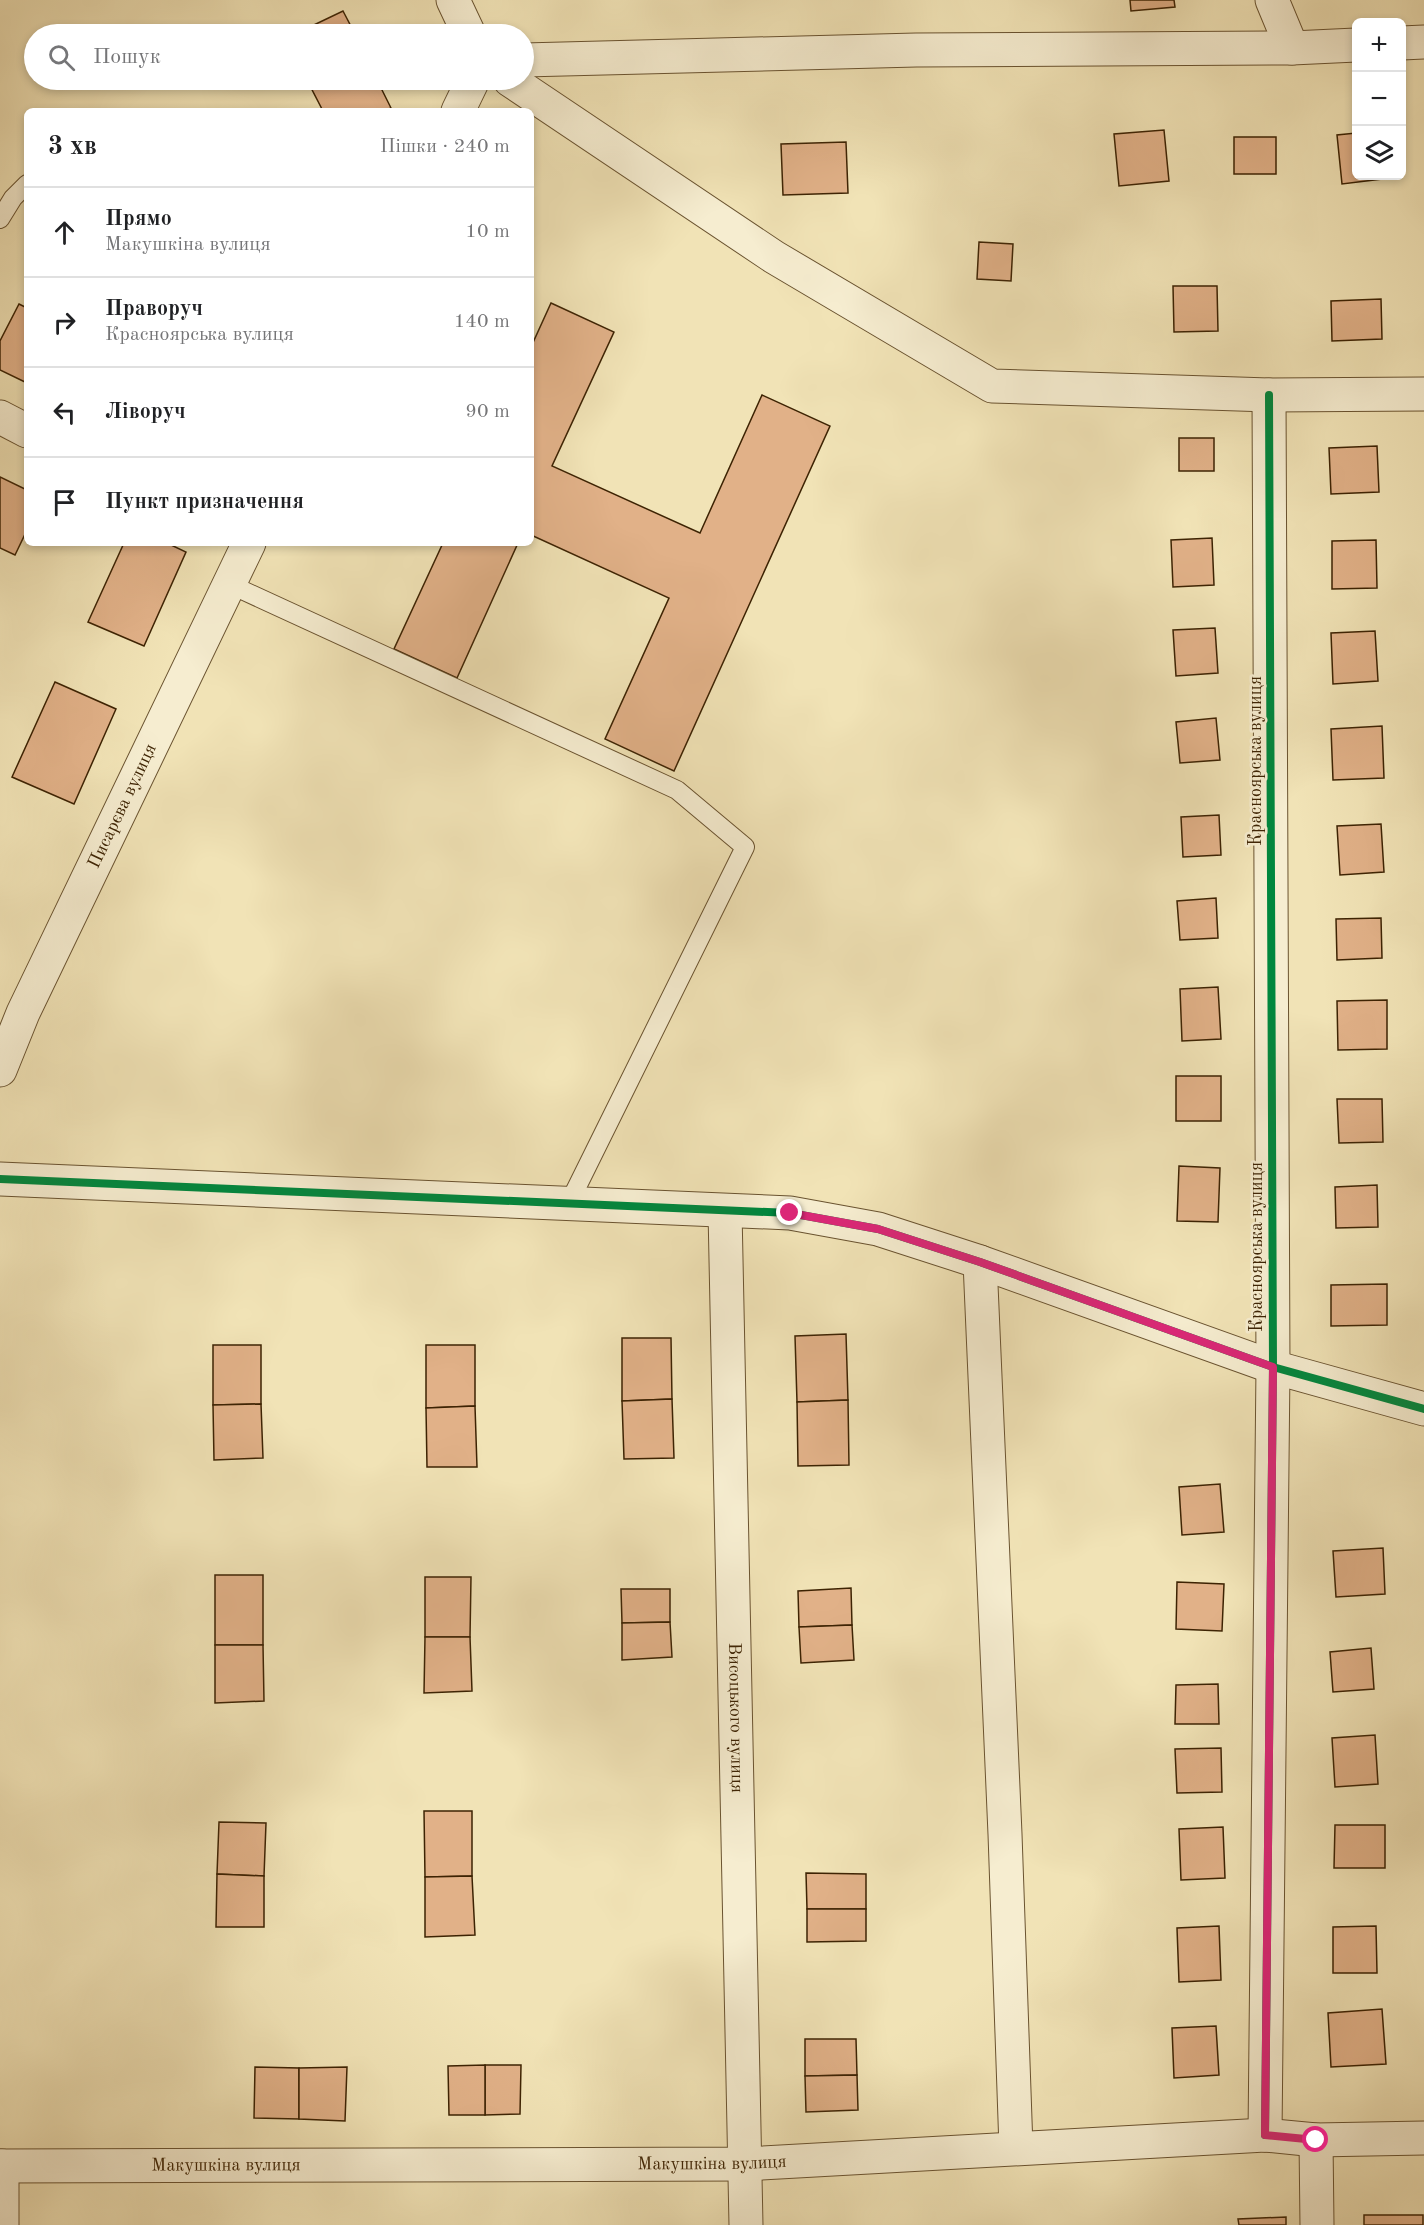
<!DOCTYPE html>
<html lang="uk">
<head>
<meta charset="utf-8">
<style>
	:root { --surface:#fff; --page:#f2f2f2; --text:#202124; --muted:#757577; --line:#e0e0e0 }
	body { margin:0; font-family:"Old Standard TT",serif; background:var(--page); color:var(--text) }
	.controls { position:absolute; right:18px; top:18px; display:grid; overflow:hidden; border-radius:9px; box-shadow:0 3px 9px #0003 }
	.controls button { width:54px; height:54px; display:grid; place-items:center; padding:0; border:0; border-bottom:2px solid var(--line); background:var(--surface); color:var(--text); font:30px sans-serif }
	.stop { position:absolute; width:18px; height:18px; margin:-14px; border:4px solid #db2777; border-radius:50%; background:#fff }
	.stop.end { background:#db2777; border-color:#fff; box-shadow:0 2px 6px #0008 }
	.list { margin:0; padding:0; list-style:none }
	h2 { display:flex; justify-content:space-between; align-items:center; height:78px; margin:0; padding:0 24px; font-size:26px }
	h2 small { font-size:20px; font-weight:400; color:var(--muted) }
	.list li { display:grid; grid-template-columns:39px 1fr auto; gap:18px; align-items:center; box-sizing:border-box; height:90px; padding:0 24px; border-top:2px solid var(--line) }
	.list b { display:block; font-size:22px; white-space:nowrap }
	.list p { margin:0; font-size:20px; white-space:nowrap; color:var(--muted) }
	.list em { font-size:20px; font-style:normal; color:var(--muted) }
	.icon { flex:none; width:33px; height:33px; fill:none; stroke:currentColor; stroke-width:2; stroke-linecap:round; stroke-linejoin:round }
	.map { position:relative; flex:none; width:1424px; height:2225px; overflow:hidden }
	.search { position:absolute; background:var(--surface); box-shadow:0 3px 9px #0003; left:24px; top:24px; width:510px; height:66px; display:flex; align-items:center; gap:15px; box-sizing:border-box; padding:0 21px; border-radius:33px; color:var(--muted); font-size:22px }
	.panel { position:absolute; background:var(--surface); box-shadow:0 3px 9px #0003; left:24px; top:108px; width:510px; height:438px; border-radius:9px }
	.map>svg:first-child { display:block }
	.building { fill:#e1b188; stroke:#3d2303; stroke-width:1.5 }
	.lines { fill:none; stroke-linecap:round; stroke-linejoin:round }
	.lane-casing { stroke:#6a5330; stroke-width:20 }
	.street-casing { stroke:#6a5330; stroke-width:35 }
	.lane { stroke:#f6edd0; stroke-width:18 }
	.street { stroke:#f6edd0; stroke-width:33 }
	.cycleway-casing { stroke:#f6edd0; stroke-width:11 }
	.cycleway { stroke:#00873e; stroke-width:8 }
	.route { stroke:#db2777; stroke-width:8 }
	.labels { text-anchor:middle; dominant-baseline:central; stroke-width:5; stroke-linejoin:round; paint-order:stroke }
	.street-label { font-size:18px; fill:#3d2303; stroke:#f6edd0 }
</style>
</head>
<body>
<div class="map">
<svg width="1424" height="2225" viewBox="0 0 1424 2225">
	<rect width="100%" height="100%" fill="#f1e3b6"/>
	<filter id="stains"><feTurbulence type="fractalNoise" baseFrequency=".00333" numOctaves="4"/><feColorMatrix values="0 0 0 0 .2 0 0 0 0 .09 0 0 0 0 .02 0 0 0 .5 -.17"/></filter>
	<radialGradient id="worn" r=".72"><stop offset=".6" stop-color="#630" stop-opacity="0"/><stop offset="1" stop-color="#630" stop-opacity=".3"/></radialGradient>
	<!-- building -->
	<g class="building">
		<polygon points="1130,0 1174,0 1175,7 1131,11"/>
		<polygon points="343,11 355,34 295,34"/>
		<polygon points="307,80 377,80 391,108 384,111 323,111"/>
		<polygon points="1164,130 1169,181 1119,186 1114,134"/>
		<polygon points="1356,133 1356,176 1382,176 1382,179 1342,184 1337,135"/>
		<rect x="1234" y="137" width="42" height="37"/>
		<polygon points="846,142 848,193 783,195 781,144"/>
		<polygon points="979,242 1013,244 1011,281 977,279"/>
		<polygon points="1173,286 1217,286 1218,331 1174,332"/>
		<polygon points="1381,299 1382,339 1332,341 1331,301"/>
		<polygon points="551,303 614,332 552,466 700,533 762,395 830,426 674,771 605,739 669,598 531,535 531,347"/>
		<polygon points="19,304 27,308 27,383 0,370 0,341"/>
		<rect x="1179" y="438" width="35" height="33"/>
		<polygon points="1377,446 1379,492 1331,494 1329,448"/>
		<polygon points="0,477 27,490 27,530 15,555 0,548"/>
		<polygon points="1212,538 1214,585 1173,587 1171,540"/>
		<polygon points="1376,540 1377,588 1332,589 1332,541"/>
		<polygon points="124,543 167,543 186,552 144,646 88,622"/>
		<polygon points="443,543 518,543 457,678 394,649"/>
		<polygon points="1215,628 1218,673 1176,676 1173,630"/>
		<polygon points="1375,631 1378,681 1333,684 1331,633"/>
		<polygon points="55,682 116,709 74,804 12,777"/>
		<polygon points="1216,718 1220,760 1180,763 1176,722"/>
		<polygon points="1382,726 1384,778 1333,780 1331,729"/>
		<polygon points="1219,815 1221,855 1183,857 1181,817"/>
		<polygon points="1381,824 1384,872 1340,875 1337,826"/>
		<polygon points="1216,898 1218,938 1180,940 1177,901"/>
		<polygon points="1381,918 1382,958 1337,960 1336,919"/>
		<polygon points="1218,987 1221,1039 1182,1041 1180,989"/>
		<polygon points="1387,1000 1387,1049 1338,1050 1337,1001"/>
		<rect x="1176" y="1076" width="45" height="45"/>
		<polygon points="1337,1099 1382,1099 1383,1142 1339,1143"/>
		<polygon points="1179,1166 1220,1168 1218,1222 1177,1221"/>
		<polygon points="1377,1185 1378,1227 1336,1228 1335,1187"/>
		<polygon points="1387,1284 1387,1325 1331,1326 1331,1285"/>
		<polygon points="846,1334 848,1400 797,1402 795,1336"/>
		<polygon points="622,1338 671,1338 672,1399 622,1401"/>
		<polygon points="213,1345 261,1345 261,1404 213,1405"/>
		<polygon points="426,1345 475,1345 475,1406 426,1408"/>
		<polygon points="672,1399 674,1458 624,1459 622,1401"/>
		<polygon points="848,1400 849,1465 798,1466 797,1402"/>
		<polygon points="261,1404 263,1458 214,1460 213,1405"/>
		<polygon points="475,1406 477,1467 427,1467 426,1408"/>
		<polygon points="1220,1484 1224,1532 1182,1535 1179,1487"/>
		<polygon points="1383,1548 1385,1594 1336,1597 1333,1551"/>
		<rect x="215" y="1575" width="48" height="70"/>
		<polygon points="425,1577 471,1577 470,1637 425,1637"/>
		<polygon points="1177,1582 1224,1584 1222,1631 1176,1629"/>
		<polygon points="851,1588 852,1625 799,1627 798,1591"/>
		<polygon points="621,1589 670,1589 670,1622 622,1623"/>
		<polygon points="670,1622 672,1657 622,1660 622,1623"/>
		<polygon points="852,1625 854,1660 801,1663 799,1627"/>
		<polygon points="425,1637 470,1637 472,1691 424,1693"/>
		<polygon points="215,1645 263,1645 264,1701 215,1703"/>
		<polygon points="1371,1648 1374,1689 1333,1692 1330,1652"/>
		<polygon points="1218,1684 1219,1724 1175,1724 1176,1685"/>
		<polygon points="1375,1735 1378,1784 1335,1787 1332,1738"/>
		<polygon points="1221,1748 1222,1792 1177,1793 1175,1749"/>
		<polygon points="424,1811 472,1811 472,1876 425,1877"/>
		<polygon points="219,1822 266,1823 264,1876 217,1874"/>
		<polygon points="1335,1825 1385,1825 1385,1868 1334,1868"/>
		<polygon points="1223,1827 1225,1878 1181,1880 1179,1829"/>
		<polygon points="806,1873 866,1874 866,1909 807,1909"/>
		<polygon points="217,1874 264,1876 264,1927 216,1927"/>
		<polygon points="472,1876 475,1935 425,1937 425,1877"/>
		<polygon points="807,1909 866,1909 866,1941 807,1942"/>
		<polygon points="1219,1926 1221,1980 1179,1982 1177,1928"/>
		<polygon points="1376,1926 1377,1973 1333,1973 1333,1927"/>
		<polygon points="1382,2009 1386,2064 1331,2067 1328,2013"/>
		<polygon points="1216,2026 1219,2075 1174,2078 1172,2028"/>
		<polygon points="805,2039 856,2039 857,2075 805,2076"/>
		<polygon points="485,2065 521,2065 520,2114 485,2115"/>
		<polygon points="485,2065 485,2115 449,2115 448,2066"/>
		<polygon points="255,2067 299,2068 299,2119 254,2118"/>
		<polygon points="347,2067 345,2121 299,2119 299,2068"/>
		<polygon points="857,2075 858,2110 806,2112 805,2076"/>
		<rect x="1364" y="2215" width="59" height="10"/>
		<polygon points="1286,2217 1286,2225 1239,2225 1238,2219"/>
	</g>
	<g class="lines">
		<defs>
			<g id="lane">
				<polyline points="0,219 13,198 27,184"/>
				<polyline points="229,584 677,790 745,847 569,1203"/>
			</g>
			<g id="street">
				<polyline points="453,0 469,34"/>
				<polyline points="1272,0 1292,48"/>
				<polyline points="1402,43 1424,42"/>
				<polyline points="524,60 916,50 1292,48 1356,45"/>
				<polyline points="510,80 774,257 992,386 1269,395 1424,394"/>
				<polyline points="458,111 473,80"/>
				<polyline points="0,417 27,431"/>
				<path id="s1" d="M0,1070L23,1013L249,543"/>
				<polyline points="0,1179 790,1213 878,1229 980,1262 1273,1367 1424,1409"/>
				<path id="s2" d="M725,1211L746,2225"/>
				<polyline points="980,1262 1005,1834 1016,2148"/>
				<polyline points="1265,2135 1273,1367 1269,395"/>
				<polyline points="1316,2140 1317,2225"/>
				<path id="s3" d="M0,2166L745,2164L1265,2135L1316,2140L1424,2138"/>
				<polyline points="2,2225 2,2166"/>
			</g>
		</defs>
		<!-- lane casing -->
		<use href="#lane" class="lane-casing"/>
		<!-- street casing -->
		<use href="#street" class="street-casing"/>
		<!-- lane -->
		<use href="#lane" class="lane"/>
		<!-- street -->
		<use href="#street" class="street"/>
		<defs>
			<g id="cycleway">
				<polyline points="0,1179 790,1213 878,1229 980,1262 1273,1367 1424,1409"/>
				<polyline points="1265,2135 1273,1367 1269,395"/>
			</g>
		</defs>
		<!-- cycleway casing -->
		<use href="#cycleway" class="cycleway-casing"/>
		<!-- cycleway -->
		<use href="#cycleway" class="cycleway"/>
	</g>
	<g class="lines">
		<!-- route -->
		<polyline class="route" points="790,1213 878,1229 980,1262 1273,1367 1265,2135 1316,2140"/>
	</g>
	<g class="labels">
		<!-- street labels -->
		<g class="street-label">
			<text transform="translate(1256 761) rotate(-90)">Красноярська вулиця</text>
			<text stroke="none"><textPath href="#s1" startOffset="291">Писарєва вулиця</textPath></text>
			<text transform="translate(1257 1247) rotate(-90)">Красноярська вулиця</text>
			<text stroke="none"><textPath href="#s2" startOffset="507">Висоцького вулиця</textPath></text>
			<text stroke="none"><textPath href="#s3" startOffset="712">Макушкіна вулиця</textPath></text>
			<text stroke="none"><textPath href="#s3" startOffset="226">Макушкіна вулиця</textPath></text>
		</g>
	</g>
	<rect width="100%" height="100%" filter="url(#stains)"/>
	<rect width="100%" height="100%" fill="url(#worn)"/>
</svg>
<div class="controls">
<button>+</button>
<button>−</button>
<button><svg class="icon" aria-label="layers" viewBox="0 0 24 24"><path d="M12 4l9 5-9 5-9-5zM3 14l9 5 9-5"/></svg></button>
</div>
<div class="stop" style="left:1316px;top:2140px"></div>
<div class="stop end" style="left:790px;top:1213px"></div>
<div class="search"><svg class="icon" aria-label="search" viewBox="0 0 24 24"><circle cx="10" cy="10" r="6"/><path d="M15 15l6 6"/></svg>Пошук</div>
<section class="panel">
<h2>3 хв<small>Пішки · 240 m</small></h2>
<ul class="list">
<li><svg class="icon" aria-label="ahead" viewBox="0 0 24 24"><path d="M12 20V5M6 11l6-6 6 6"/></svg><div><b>Прямо</b><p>Макушкіна вулиця</p></div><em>10 m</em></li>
<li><svg class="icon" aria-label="right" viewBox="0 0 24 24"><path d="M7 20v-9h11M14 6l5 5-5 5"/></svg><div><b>Праворуч</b><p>Красноярська вулиця</p></div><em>140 m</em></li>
<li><svg class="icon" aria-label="left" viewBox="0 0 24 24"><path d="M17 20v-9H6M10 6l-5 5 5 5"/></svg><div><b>Ліворуч</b></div><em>90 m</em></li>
<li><svg class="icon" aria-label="arrive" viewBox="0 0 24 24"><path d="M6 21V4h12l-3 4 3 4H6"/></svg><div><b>Пункт призначення</b></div></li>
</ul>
</section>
</div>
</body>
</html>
